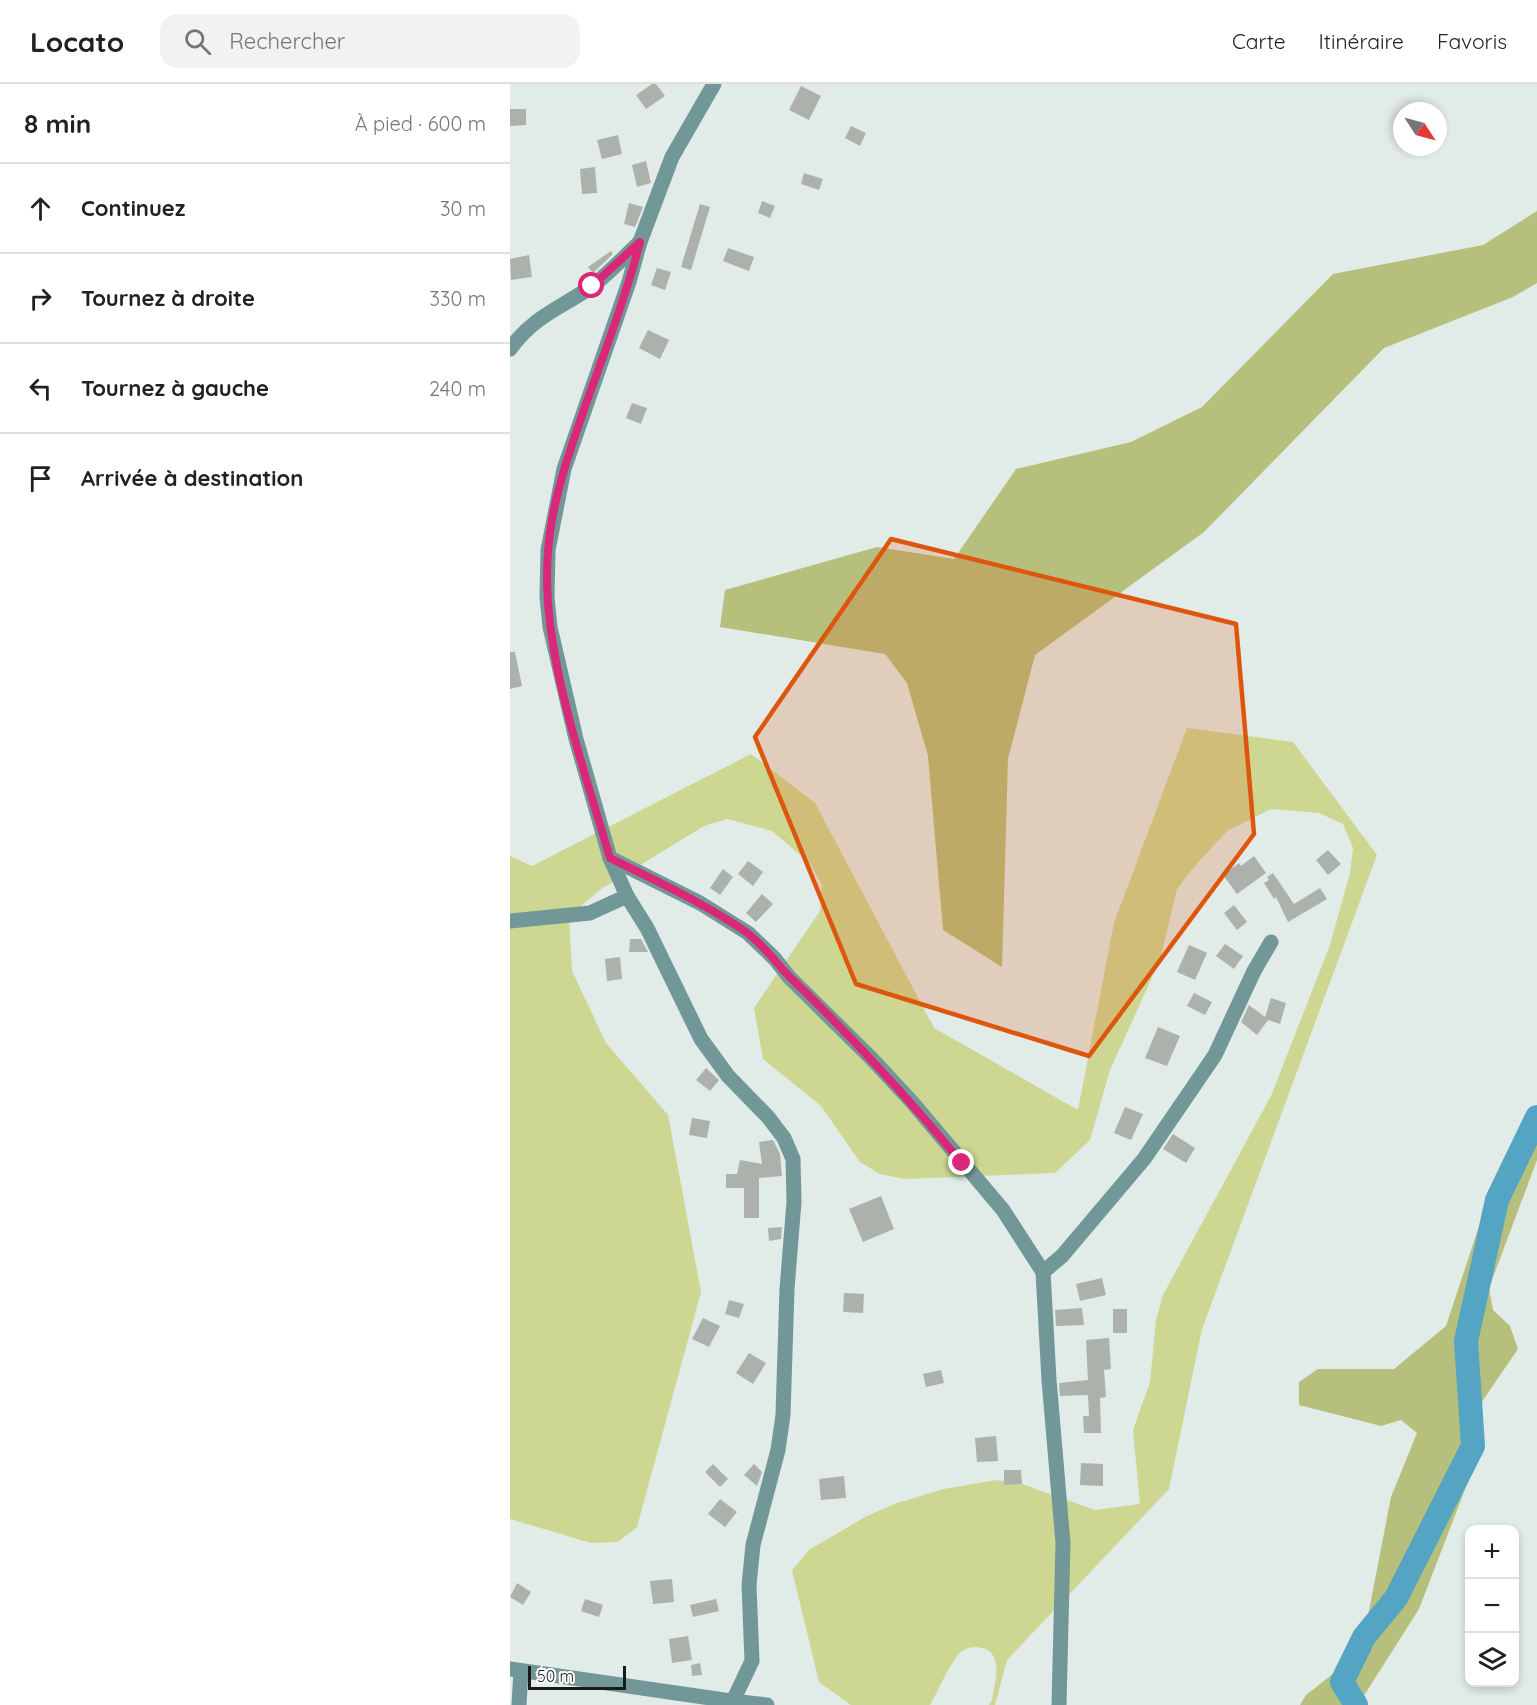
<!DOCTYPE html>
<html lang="fr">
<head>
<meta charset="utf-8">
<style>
	:root { --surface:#fff; --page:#f2f2f2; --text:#202124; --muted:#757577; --line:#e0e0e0 }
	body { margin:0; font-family:Quicksand,sans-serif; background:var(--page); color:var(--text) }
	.controls { position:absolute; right:18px; bottom:18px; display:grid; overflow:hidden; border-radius:12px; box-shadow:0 3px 9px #0003 }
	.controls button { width:54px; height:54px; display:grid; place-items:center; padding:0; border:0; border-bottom:2px solid var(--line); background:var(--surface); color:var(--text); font:30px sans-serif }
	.compass { position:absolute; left:883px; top:18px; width:54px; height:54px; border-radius:50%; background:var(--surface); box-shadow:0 3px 9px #0003; rotate:126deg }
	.scale { position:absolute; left:18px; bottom:15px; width:98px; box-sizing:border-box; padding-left:6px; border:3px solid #171b1a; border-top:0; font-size:16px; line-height:21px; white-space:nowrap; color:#171b1a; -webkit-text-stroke:4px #fff; paint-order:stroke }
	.stop { position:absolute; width:18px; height:18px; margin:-14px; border:4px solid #db2777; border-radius:50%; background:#fff }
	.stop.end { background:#db2777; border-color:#fff; box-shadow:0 2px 6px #0008 }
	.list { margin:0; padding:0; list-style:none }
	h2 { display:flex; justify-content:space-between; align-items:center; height:78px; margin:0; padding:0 24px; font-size:26px }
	h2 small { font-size:20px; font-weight:400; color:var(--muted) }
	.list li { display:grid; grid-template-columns:39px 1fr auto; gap:18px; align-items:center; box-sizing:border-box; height:90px; padding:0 24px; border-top:2px solid var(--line) }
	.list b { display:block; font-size:22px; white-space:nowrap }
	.list em { font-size:20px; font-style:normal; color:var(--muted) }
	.icon { flex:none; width:33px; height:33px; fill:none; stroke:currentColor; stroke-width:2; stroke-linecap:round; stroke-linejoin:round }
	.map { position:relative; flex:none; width:1027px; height:1621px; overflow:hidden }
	header { display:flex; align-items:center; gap:36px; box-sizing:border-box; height:84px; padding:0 30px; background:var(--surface); border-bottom:2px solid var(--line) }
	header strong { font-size:28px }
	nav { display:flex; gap:33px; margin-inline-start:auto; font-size:21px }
	.search { width:420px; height:54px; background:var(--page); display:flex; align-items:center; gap:15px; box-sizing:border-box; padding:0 21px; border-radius:18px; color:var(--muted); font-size:22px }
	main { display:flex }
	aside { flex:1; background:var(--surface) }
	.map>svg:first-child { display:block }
	.green { fill:#cdd792 }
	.forest { fill:#b6c07c }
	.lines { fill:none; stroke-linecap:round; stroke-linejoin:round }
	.river { stroke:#54a4c3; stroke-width:24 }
	.building { fill:#acb2ab }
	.minor { stroke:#729798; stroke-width:15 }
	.tertiary { stroke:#729798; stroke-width:15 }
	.route { stroke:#db2777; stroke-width:8 }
	.marked { fill:#de560d; fill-opacity:0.2; stroke:#de560d; stroke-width:4.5; stroke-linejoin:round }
</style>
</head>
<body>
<header>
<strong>Locato</strong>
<div class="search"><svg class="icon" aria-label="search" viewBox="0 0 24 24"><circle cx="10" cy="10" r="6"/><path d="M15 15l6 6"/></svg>Rechercher</div>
<nav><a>Carte</a><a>Itinéraire</a><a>Favoris</a></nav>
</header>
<main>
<aside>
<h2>8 min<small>À pied · 600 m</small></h2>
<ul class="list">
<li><svg class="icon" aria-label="ahead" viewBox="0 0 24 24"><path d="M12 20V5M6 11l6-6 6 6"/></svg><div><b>Continuez</b></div><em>30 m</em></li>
<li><svg class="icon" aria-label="right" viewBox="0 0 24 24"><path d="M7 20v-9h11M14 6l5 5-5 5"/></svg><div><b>Tournez à droite</b></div><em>330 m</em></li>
<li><svg class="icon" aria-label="left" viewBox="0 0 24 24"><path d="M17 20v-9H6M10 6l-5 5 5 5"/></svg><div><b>Tournez à gauche</b></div><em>240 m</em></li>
<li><svg class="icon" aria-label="arrive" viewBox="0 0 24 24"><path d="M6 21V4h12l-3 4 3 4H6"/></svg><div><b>Arrivée à destination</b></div></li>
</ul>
</aside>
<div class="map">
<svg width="1027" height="1621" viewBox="0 0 1027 1621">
	<rect width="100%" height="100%" fill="#e1ebe7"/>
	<!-- green -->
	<path class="green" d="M677,644L783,658L867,771L692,1245L659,1405L497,1576L485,1621H479L482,1616C485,1596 496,1564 465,1563C458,1563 452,1566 448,1571C437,1585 429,1605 420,1621H341L309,1598L282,1486L299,1466L355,1433L384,1420L434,1405L487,1396L512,1400L585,1426L630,1420L623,1346L640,1298L646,1236L653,1211L761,1012L820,861L840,789L843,764L833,740L809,729L761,725L717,747L683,784L667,805L650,876L600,986L580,1056L545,1089L395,1095L370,1090L350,1078L311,1022L253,975L244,924L310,827L312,801L300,779L262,747L217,735L194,742L91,805L59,832L62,887L96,959L158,1031L191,1208L127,1443L108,1458L81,1459L0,1435V772L22,782L241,670L305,719L424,944L568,1026L604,839Z"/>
	<!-- forest -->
	<g class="forest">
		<polygon points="1027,127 1027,199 1003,213 874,264 694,448 525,571 498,675 492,883 433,846 418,672 397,599 375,570 210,543 215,506 367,463 444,475 506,385 621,358 692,323 823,190 973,161"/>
		<polygon points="1027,1029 1027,1076 979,1204 983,1226 1000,1242 1008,1265 971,1319 964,1382 909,1525 848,1621 790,1621 796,1611 851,1568 881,1413 907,1349 891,1336 871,1342 789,1321 789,1298 808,1285 884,1285 936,1242 980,1109"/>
	</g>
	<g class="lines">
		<!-- river -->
		<polyline class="river" points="846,1621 832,1598 854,1553 886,1514 963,1362 956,1257 987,1116 1027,1033"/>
	</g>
	<!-- building -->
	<g class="building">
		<polygon points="142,0 146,0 155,12 136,25 126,11"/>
		<polygon points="291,2 311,12 299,36 279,26"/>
		<polygon points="0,25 16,25 16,41 0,42"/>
		<polygon points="341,42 356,49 350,62 335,54"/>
		<polygon points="108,51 112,70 92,75 87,56"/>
		<polygon points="136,77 141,99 127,103 122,81"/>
		<polygon points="85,83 87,109 72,110 70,85"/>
		<polygon points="294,89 313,95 309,106 291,100"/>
		<polygon points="252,117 265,122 260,134 248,129"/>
		<polygon points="119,119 133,123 125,143 114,140"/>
		<polygon points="190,120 200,123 181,186 171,183"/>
		<polygon points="218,164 244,173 239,187 213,177"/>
		<polygon points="101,167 103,170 83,189 78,183"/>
		<polygon points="19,171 22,193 1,196 0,175"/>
		<polygon points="147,184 161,188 155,206 141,201"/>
		<polygon points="138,246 159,256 150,275 129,264"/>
		<polygon points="122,319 137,324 131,340 116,334"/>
		<polygon points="0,568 5,568 12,602 0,605"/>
		<polygon points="818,766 831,780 818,791 806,776"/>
		<polygon points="744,772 756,789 727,810 713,791 729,779 731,782"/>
		<polygon points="238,777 253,788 243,802 228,790"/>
		<polygon points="213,785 223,793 210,811 200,804"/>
		<polygon points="763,789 784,820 810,804 817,815 778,838 766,813 764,815 754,799 759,796 757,793"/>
		<polygon points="252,810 263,820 246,838 236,829"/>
		<polygon points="724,821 737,838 727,846 714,829"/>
		<polygon points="120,855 131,855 138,868 119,868"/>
		<polygon points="715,860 733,872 724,885 706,872"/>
		<polygon points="679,861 697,869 685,896 667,888"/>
		<polygon points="110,873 112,895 97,897 95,875"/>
		<polygon points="684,909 702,918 695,931 677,922"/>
		<polygon points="761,914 776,919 770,940 758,936 747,951 731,938 739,921 755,933"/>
		<polygon points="648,943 670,952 657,982 635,974"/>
		<polygon points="196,984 209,996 200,1007 186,996"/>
		<polygon points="615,1023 633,1030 621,1056 604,1049"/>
		<polygon points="182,1034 200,1037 197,1054 179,1051"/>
		<polygon points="663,1050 685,1064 676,1079 653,1065"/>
		<polygon points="263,1056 270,1070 272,1092 249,1094 249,1134 234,1134 234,1104 216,1104 216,1090 227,1090 230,1076 252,1080 249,1058"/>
		<polygon points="371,1112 384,1145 353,1158 339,1125"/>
		<polygon points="272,1143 271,1155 259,1157 258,1144"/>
		<polygon points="592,1194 596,1211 570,1217 566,1200"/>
		<polygon points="334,1209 354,1210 353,1229 333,1228"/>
		<polygon points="219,1216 234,1220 229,1234 215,1230"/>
		<polygon points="572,1224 574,1241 546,1242 545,1226"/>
		<rect x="603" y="1225" width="14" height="24"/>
		<polygon points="193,1234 210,1242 199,1263 182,1255"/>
		<polygon points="599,1254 601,1285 594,1286 596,1313 590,1314 591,1349 574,1349 573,1332 579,1332 578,1311 550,1312 549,1299 578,1296 576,1256"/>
		<polygon points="239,1269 256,1279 243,1300 226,1289"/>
		<polygon points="431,1286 434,1299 416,1303 413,1290"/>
		<polygon points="486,1352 488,1377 467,1378 465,1354"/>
		<polygon points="571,1379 593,1380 593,1402 570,1401"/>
		<polygon points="203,1380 218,1395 210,1403 195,1388"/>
		<polygon points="244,1380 252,1388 247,1402 234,1391"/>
		<polygon points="494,1386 511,1386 512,1400 494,1401"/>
		<polygon points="334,1392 336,1414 311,1416 309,1395"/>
		<polygon points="210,1415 227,1428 215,1443 198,1430"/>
		<polygon points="162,1495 164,1518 143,1520 140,1497"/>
		<polygon points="7,1499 21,1508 13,1521 0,1513"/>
		<polygon points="75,1515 93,1521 89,1533 71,1527"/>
		<polygon points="206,1515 209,1527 183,1533 180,1521"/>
		<polygon points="178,1552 182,1576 162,1579 159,1555"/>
		<polygon points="190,1579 192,1591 182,1592 181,1581"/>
	</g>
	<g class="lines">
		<!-- minor -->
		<g class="minor">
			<path d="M0,265C24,232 49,225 81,203C98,190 114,173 130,158"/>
			<polyline points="100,774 190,819 238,849 265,875 279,893 362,975 402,1018 493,1126 533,1188 539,1296 553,1459 549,1621"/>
			<polyline points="0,837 80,829 117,812"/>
			<polyline points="533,1188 552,1172 634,1075 705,971 744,887 761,858"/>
			<polyline points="0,1585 221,1617 257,1621"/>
			<polyline points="9,1621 11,1587"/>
		</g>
		<!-- tertiary -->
		<polyline class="tertiary" points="204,0 162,73 130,158 119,198 54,385 38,466 37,513 40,543 66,655 100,774 117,812 137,844 191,955 218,992 258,1033 274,1054 283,1075 284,1118 277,1205 273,1331 268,1366 243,1461 239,1501 242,1577 221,1621"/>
	</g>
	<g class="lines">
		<!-- route -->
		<path class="route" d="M82,202L130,158C114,220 90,279 69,340C55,381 41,424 38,468C30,564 73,681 100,774C146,797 194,819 236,848C255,862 268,882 284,897C344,955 399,1015 452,1079"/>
	</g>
	<!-- marked area -->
	<path class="marked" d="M381,455L726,540L744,750L579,972L346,900L245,653Z"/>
</svg>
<div class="controls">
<button>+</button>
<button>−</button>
<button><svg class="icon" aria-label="layers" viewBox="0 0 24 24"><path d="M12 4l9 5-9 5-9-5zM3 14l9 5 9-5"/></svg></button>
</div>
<svg class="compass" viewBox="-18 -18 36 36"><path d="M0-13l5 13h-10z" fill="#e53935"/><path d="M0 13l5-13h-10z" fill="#757577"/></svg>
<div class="scale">50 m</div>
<div class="stop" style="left:82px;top:202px"></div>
<div class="stop end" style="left:452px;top:1079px"></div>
</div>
</main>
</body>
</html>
